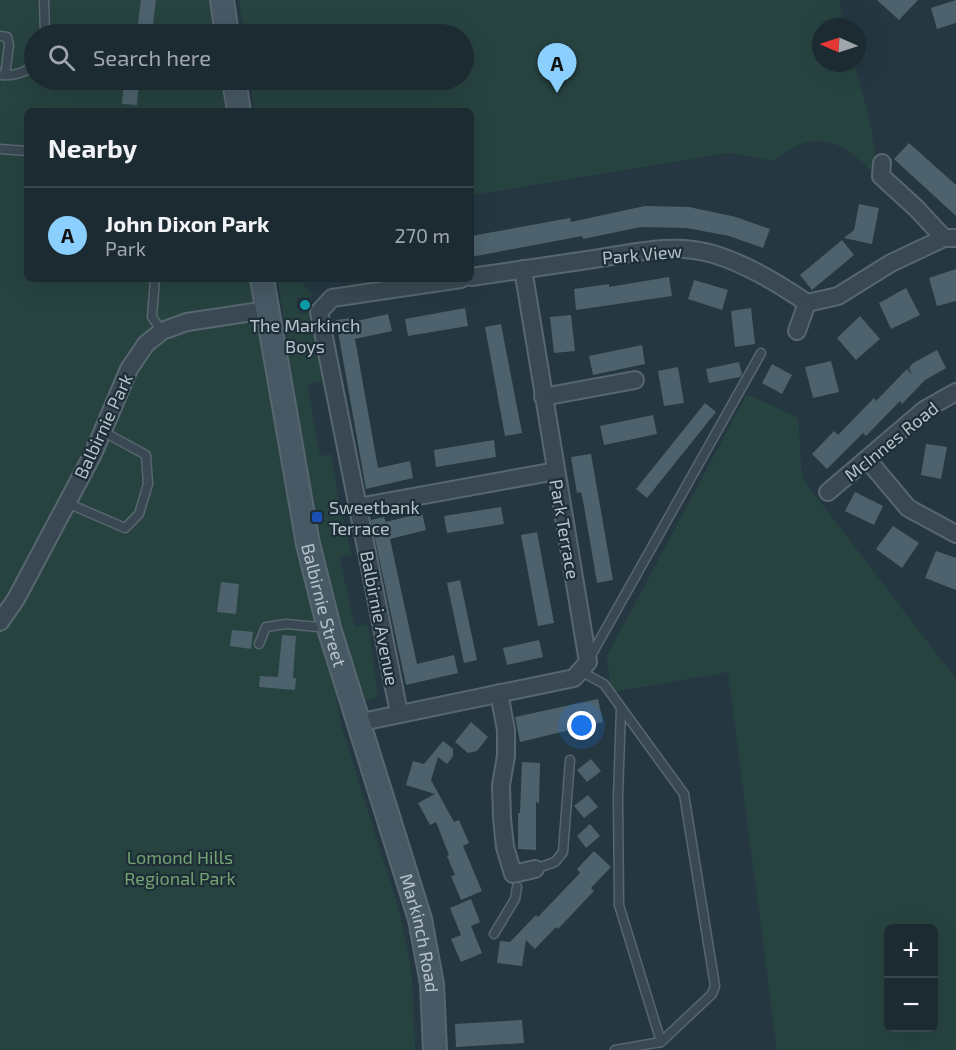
<!DOCTYPE html>
<html lang="en">
<head>
<meta charset="utf-8">
<style>
	:root { --surface:#1c2a32; --page:#25323a; --text:#f1f3f6; --muted:#a0a7ac; --line:#3a464d; --accent:#8acffd }
	body { margin:0; font-family:"Exo 2",sans-serif; background:var(--page); color:var(--text) }
	.controls { position:absolute; right:18px; bottom:18px; display:grid; overflow:hidden; border-radius:9px; box-shadow:0 6px 24px #0002 }
	.controls button { width:54px; height:54px; display:grid; place-items:center; padding:0; border:0; border-bottom:2px solid var(--line); background:var(--surface); color:var(--text); font:30px sans-serif }
	.compass { position:absolute; left:812px; top:18px; width:54px; height:54px; border-radius:50%; background:var(--surface); box-shadow:0 6px 24px #0002; rotate:273deg }
	.you { position:absolute; left:582px; top:726px; width:21px; height:21px; margin:-15px; border:4px solid #fff; border-radius:50%; background:#1a73e8; box-shadow:0 0 0 9px #1a73e833 }
	.badge { display:grid; place-items:center; width:39px; height:39px; border-radius:50%; background:var(--accent); color:#111; font-size:20px; font-weight:700 }
	.pin { position:absolute; translate:-50% -50px; filter:drop-shadow(0 2px 3px #0008) }
	.pin::after { content:''; position:absolute; top:32px; width:21px; height:18px; background:inherit; clip-path:polygon(0 0,100% 0,50% 100%) }
	.list { margin:0; padding:0; list-style:none }
	h2 { display:flex; justify-content:space-between; align-items:center; height:78px; margin:0; padding:0 24px; font-size:26px }
	h2 small { font-size:20px; font-weight:400; color:var(--muted) }
	.list li { display:grid; grid-template-columns:39px 1fr auto; gap:18px; align-items:center; box-sizing:border-box; height:96px; padding:0 24px; border-top:2px solid var(--line) }
	.list b { display:block; font-size:22px; white-space:nowrap }
	.list p { margin:0; font-size:20px; white-space:nowrap; color:var(--muted) }
	.list em { font-size:20px; font-style:normal; color:var(--muted) }
	.icon { flex:none; width:33px; height:33px; fill:none; stroke:currentColor; stroke-width:2; stroke-linecap:round; stroke-linejoin:round }
	.map { position:relative; flex:none; width:956px; height:1050px; overflow:hidden }
	.search { position:absolute; background:var(--surface); box-shadow:0 6px 24px #0002; left:24px; top:24px; width:450px; height:66px; display:flex; align-items:center; gap:15px; box-sizing:border-box; padding:0 21px; border-radius:33px; color:var(--muted); font-size:22px }
	.panel { position:absolute; background:var(--surface); box-shadow:0 6px 24px #0002; left:24px; top:108px; width:450px; height:174px; border-radius:9px }
	.map>svg:first-child { display:block }
	.green { fill:#274340; fill-rule:evenodd }
	.building { fill:#4d626d }
	.lines { fill:none; stroke-linecap:round; stroke-linejoin:round }
	.service-casing { stroke:#57666f; stroke-width:11 }
	.minor-casing { stroke:#57666f; stroke-width:20 }
	.secondary-casing { stroke:#57666f; stroke-width:26 }
	.service { stroke:#394852; stroke-width:8 }
	.minor { stroke:#394852; stroke-width:16 }
	.secondary { stroke:#475965; stroke-width:22 }
	.culture-dot { fill:#0f9aa8; stroke:#1e2e37; stroke-width:2 }
	.transit-dot { fill:#1a4fb4; stroke:#1e2e37; stroke-width:2 }
	.labels { text-anchor:middle; dominant-baseline:central; stroke-width:4.5; stroke-linejoin:round; paint-order:stroke }
	.street-label { font-size:18px; fill:#b6c3cc; stroke:#1e2e37 }
	.poi-label { font-size:18px; fill:#b6c3cc; stroke:#1e2e37 }
	.park-label { font-size:18px; fill:#73a373; stroke:#1e2e37 }
</style>
</head>
<body>
<div class="map">
<svg width="956" height="1050" viewBox="0 0 956 1050">
	<rect width="100%" height="100%" fill="#253842"/>
	<!-- green -->
	<g class="green">
		<polygon points="0,0 230,0 235,34 34,34 34,80 242,80 247,111 27,111 27,279 272,279 340,722 400,914 412,975 415,1050 0,1050"/>
		<path d="M239,0H839L845,27H821V63H854C863,98 878,136 874,172C864,165 854,154 844,148C819,135 793,142 775,161L729,153L471,195V111H254L250,80H464V34H244Z"/>
		<polygon points="278,279 299,279 314,296 297,298 296,306 300,314 310,313 323,381 307,384 320,456 331,454 341,513 352,555 339,556 355,627 368,624 378,696 360,702 318,545 311,510"/>
		<path d="M747,394L798,418L802,478L956,679V1050H777L728,672L611,692L607,656ZM888,928H934V1028H888Z"/>
	</g>
	<!-- building -->
	<g class="building">
		<polygon points="141,0 156,0 152,32 137,30"/>
		<polygon points="877,0 918,0 899,20"/>
		<polygon points="956,0 956,23 937,29 931,8"/>
		<polygon points="124,80 139,80 137,105 122,104"/>
		<polygon points="909,143 956,185 956,216 894,159"/>
		<polygon points="859,204 879,208 872,244 844,238 854,230"/>
		<polygon points="645,206 689,207 736,217 770,229 763,248 729,236 687,228 641,227 583,239 582,236 471,257 471,236 570,218 571,222"/>
		<polygon points="842,240 854,255 812,290 800,275"/>
		<polygon points="956,269 956,301 937,306 929,278"/>
		<polygon points="669,277 672,296 576,310 574,289 609,284 609,287"/>
		<polygon points="694,280 728,290 722,310 688,299"/>
		<polygon points="906,288 920,315 891,329 879,303"/>
		<polygon points="465,308 468,326 408,336 405,319"/>
		<polygon points="751,308 755,344 735,347 731,311"/>
		<polygon points="388,314 392,331 355,339 378,468 410,461 413,478 366,489 336,320 351,318 352,322"/>
		<polygon points="571,315 575,351 554,353 550,317"/>
		<polygon points="860,316 880,339 856,360 837,338"/>
		<polygon points="501,324 522,433 505,436 485,327"/>
		<polygon points="642,345 645,364 593,375 589,356"/>
		<polygon points="937,350 946,368 925,380 902,404 900,401 866,436 863,433 827,469 812,454 834,431 838,435 874,398 876,401 907,369 912,375 909,368 913,363"/>
		<polygon points="831,361 839,392 813,398 805,367"/>
		<polygon points="739,362 742,374 740,377 709,383 706,369"/>
		<polygon points="772,364 792,375 782,394 762,383"/>
		<polygon points="678,367 684,403 664,406 658,371"/>
		<polygon points="705,403 716,412 647,498 636,489"/>
		<polygon points="653,415 657,434 604,445 600,426"/>
		<polygon points="494,440 496,457 436,467 434,450"/>
		<polygon points="926,444 947,447 941,479 921,475"/>
		<polygon points="591,454 613,580 597,583 584,506 581,492 577,493 571,457"/>
		<polygon points="855,492 883,506 874,525 845,511"/>
		<polygon points="501,507 504,524 447,533 444,516"/>
		<polygon points="422,513 426,530 390,539 417,664 454,655 458,673 406,685 371,520 384,517 386,522"/>
		<polygon points="893,526 919,543 902,568 876,549"/>
		<polygon points="537,532 554,623 538,626 521,535"/>
		<polygon points="936,551 956,558 956,590 925,578"/>
		<polygon points="460,580 477,660 464,663 447,583"/>
		<polygon points="221,582 239,584 236,614 217,612"/>
		<polygon points="232,630 253,632 251,649 230,646"/>
		<polygon points="282,635 296,636 293,678 296,678 295,690 259,687 260,676 278,677"/>
		<polygon points="539,640 543,657 507,665 503,648"/>
		<polygon points="598,699 603,722 520,742 515,717"/>
		<polygon points="471,722 488,737 477,751 468,753 455,742"/>
		<polygon points="443,741 453,749 453,756 447,764 438,757 431,780 454,822 459,820 469,843 463,846 482,891 461,900 451,876 455,875 447,856 449,855 436,822 430,825 418,803 435,794 406,785 413,761 424,764"/>
		<polygon points="591,759 601,771 587,782 577,770"/>
		<polygon points="522,762 540,763 539,803 536,802 536,850 518,849 518,813 520,813"/>
		<polygon points="588,795 598,807 584,818 574,806"/>
		<polygon points="590,824 600,836 586,848 577,836"/>
		<polygon points="594,851 611,867 591,888 594,891 558,929 556,927 535,949 526,940 522,966 497,963 500,941 510,942 536,915 538,917 580,873 577,869"/>
		<polygon points="471,899 480,922 471,926 482,953 461,962 451,939 461,935 450,908"/>
		<polygon points="522,1020 524,1043 456,1047 455,1024"/>
	</g>
	<g class="lines">
		<defs>
			<g id="service">
				<polyline points="44,0 45,34"/>
				<polyline points="0,36 7,37 9,45 5,75"/>
				<path d="M2,75C13,76 26,73 34,64"/>
				<polyline points="0,149 27,151"/>
				<polyline points="155,279 152,317 162,331"/>
				<polyline points="67,503 125,528 139,514 148,484 146,455 102,431"/>
				<polyline points="259,644 266,627 286,624 328,628"/>
				<polyline points="589,659 761,353"/>
				<polyline points="580,671 604,684 684,794 715,986 712,994 661,1042 615,1050"/>
				<polyline points="621,709 618,797 619,905 661,1042"/>
				<polyline points="535,869 555,862 563,852 570,760"/>
				<polyline points="494,934 515,899 517,887"/>
			</g>
			<g id="minor">
				<polyline points="882,163 881,176 916,208 944,238"/>
				<path d="M471,277C512,271 553,265 594,259C633,253 674,242 713,254C747,264 778,283 807,303L838,296L891,263L944,238H956"/>
				<polyline points="797,331 807,303"/>
				<polyline points="543,397 635,380"/>
				<polyline points="867,459 908,508 956,534"/>
				<polyline points="828,492 924,410 956,392"/>
				<polyline points="358,507 556,471"/>
				<polyline points="0,622 16,599 93,454 129,369 146,344 162,331 187,322 266,310"/>
				<polyline points="499,693 506,730 506,756 501,785 502,818 505,847 513,874 535,869"/>
				<polyline points="399,713 319,312 332,298 461,279"/>
				<polyline points="357,723 574,678 588,662 523,269"/>
			</g>
			<g id="secondary">
				<polyline points="222,0 227,34"/>
				<polyline points="234,80 239,111"/>
				<path id="s1" d="M262,279L308,544L329,628L420,919L432,984L435,1050"/>
			</g>
		</defs>
		<!-- service casing -->
		<use href="#service" class="service-casing"/>
		<!-- minor casing -->
		<use href="#minor" class="minor-casing"/>
		<!-- secondary casing -->
		<use href="#secondary" class="secondary-casing"/>
		<!-- service -->
		<use href="#service" class="service"/>
		<!-- minor -->
		<use href="#minor" class="minor"/>
		<!-- secondary -->
		<use href="#secondary" class="secondary"/>
	</g>
	<!-- markers -->
	<circle class="culture-dot" cx="305" cy="305" r="6"/>
	<rect class="transit-dot" x="311" y="511" width="12" height="12" rx="3"/>
	<g class="labels">
		<!-- street labels -->
		<g class="street-label">
			<text transform="translate(642 254) rotate(-5)">Park View</text>
			<text transform="translate(103 426) rotate(-65)">Balbirnie Park</text>
			<text transform="translate(891 441) rotate(-39)">McInnes Road</text>
			<text transform="translate(565 529) rotate(80)">Park Terrace</text>
			<text stroke="none"><textPath href="#s1" startOffset="332">Balbirnie Street</textPath></text>
			<text transform="translate(380 618) rotate(79)">Balbirnie Avenue</text>
			<text stroke="none"><textPath href="#s1" startOffset="674">Markinch Road</textPath></text>
		</g>
		<!-- poi labels -->
		<g class="poi-label">
			<text x="305" y="325">The Markinch<tspan x="305" dy="21">Boys</tspan></text>
			<text x="329" y="507" text-anchor="start">Sweetbank<tspan x="329" dy="21">Terrace</tspan></text>
		</g>
		<!-- park labels -->
		<g class="park-label">
			<text x="180" y="857">Lomond Hills<tspan x="180" dy="21">Regional Park</tspan></text>
		</g>
	</g>
</svg>
<div class="controls">
<button>+</button>
<button>−</button>
</div>
<svg class="compass" viewBox="-18 -18 36 36"><path d="M0-13l5 13h-10z" fill="#e53935"/><path d="M0 13l5-13h-10z" fill="#a0a7ac"/></svg>
<div class="you"></div>
<div class="pin badge" style="left:557px;top:93px">A</div>
<div class="search"><svg class="icon" aria-label="search" viewBox="0 0 24 24"><circle cx="10" cy="10" r="6"/><path d="M15 15l6 6"/></svg>Search here</div>
<section class="panel">
<h2>Nearby<small></small></h2>
<ul class="list">
<li><span class="badge">A</span><div><b>John Dixon Park</b><p>Park</p></div><em>270 m</em></li>
</ul>
</section>
</div>
</body>
</html>
